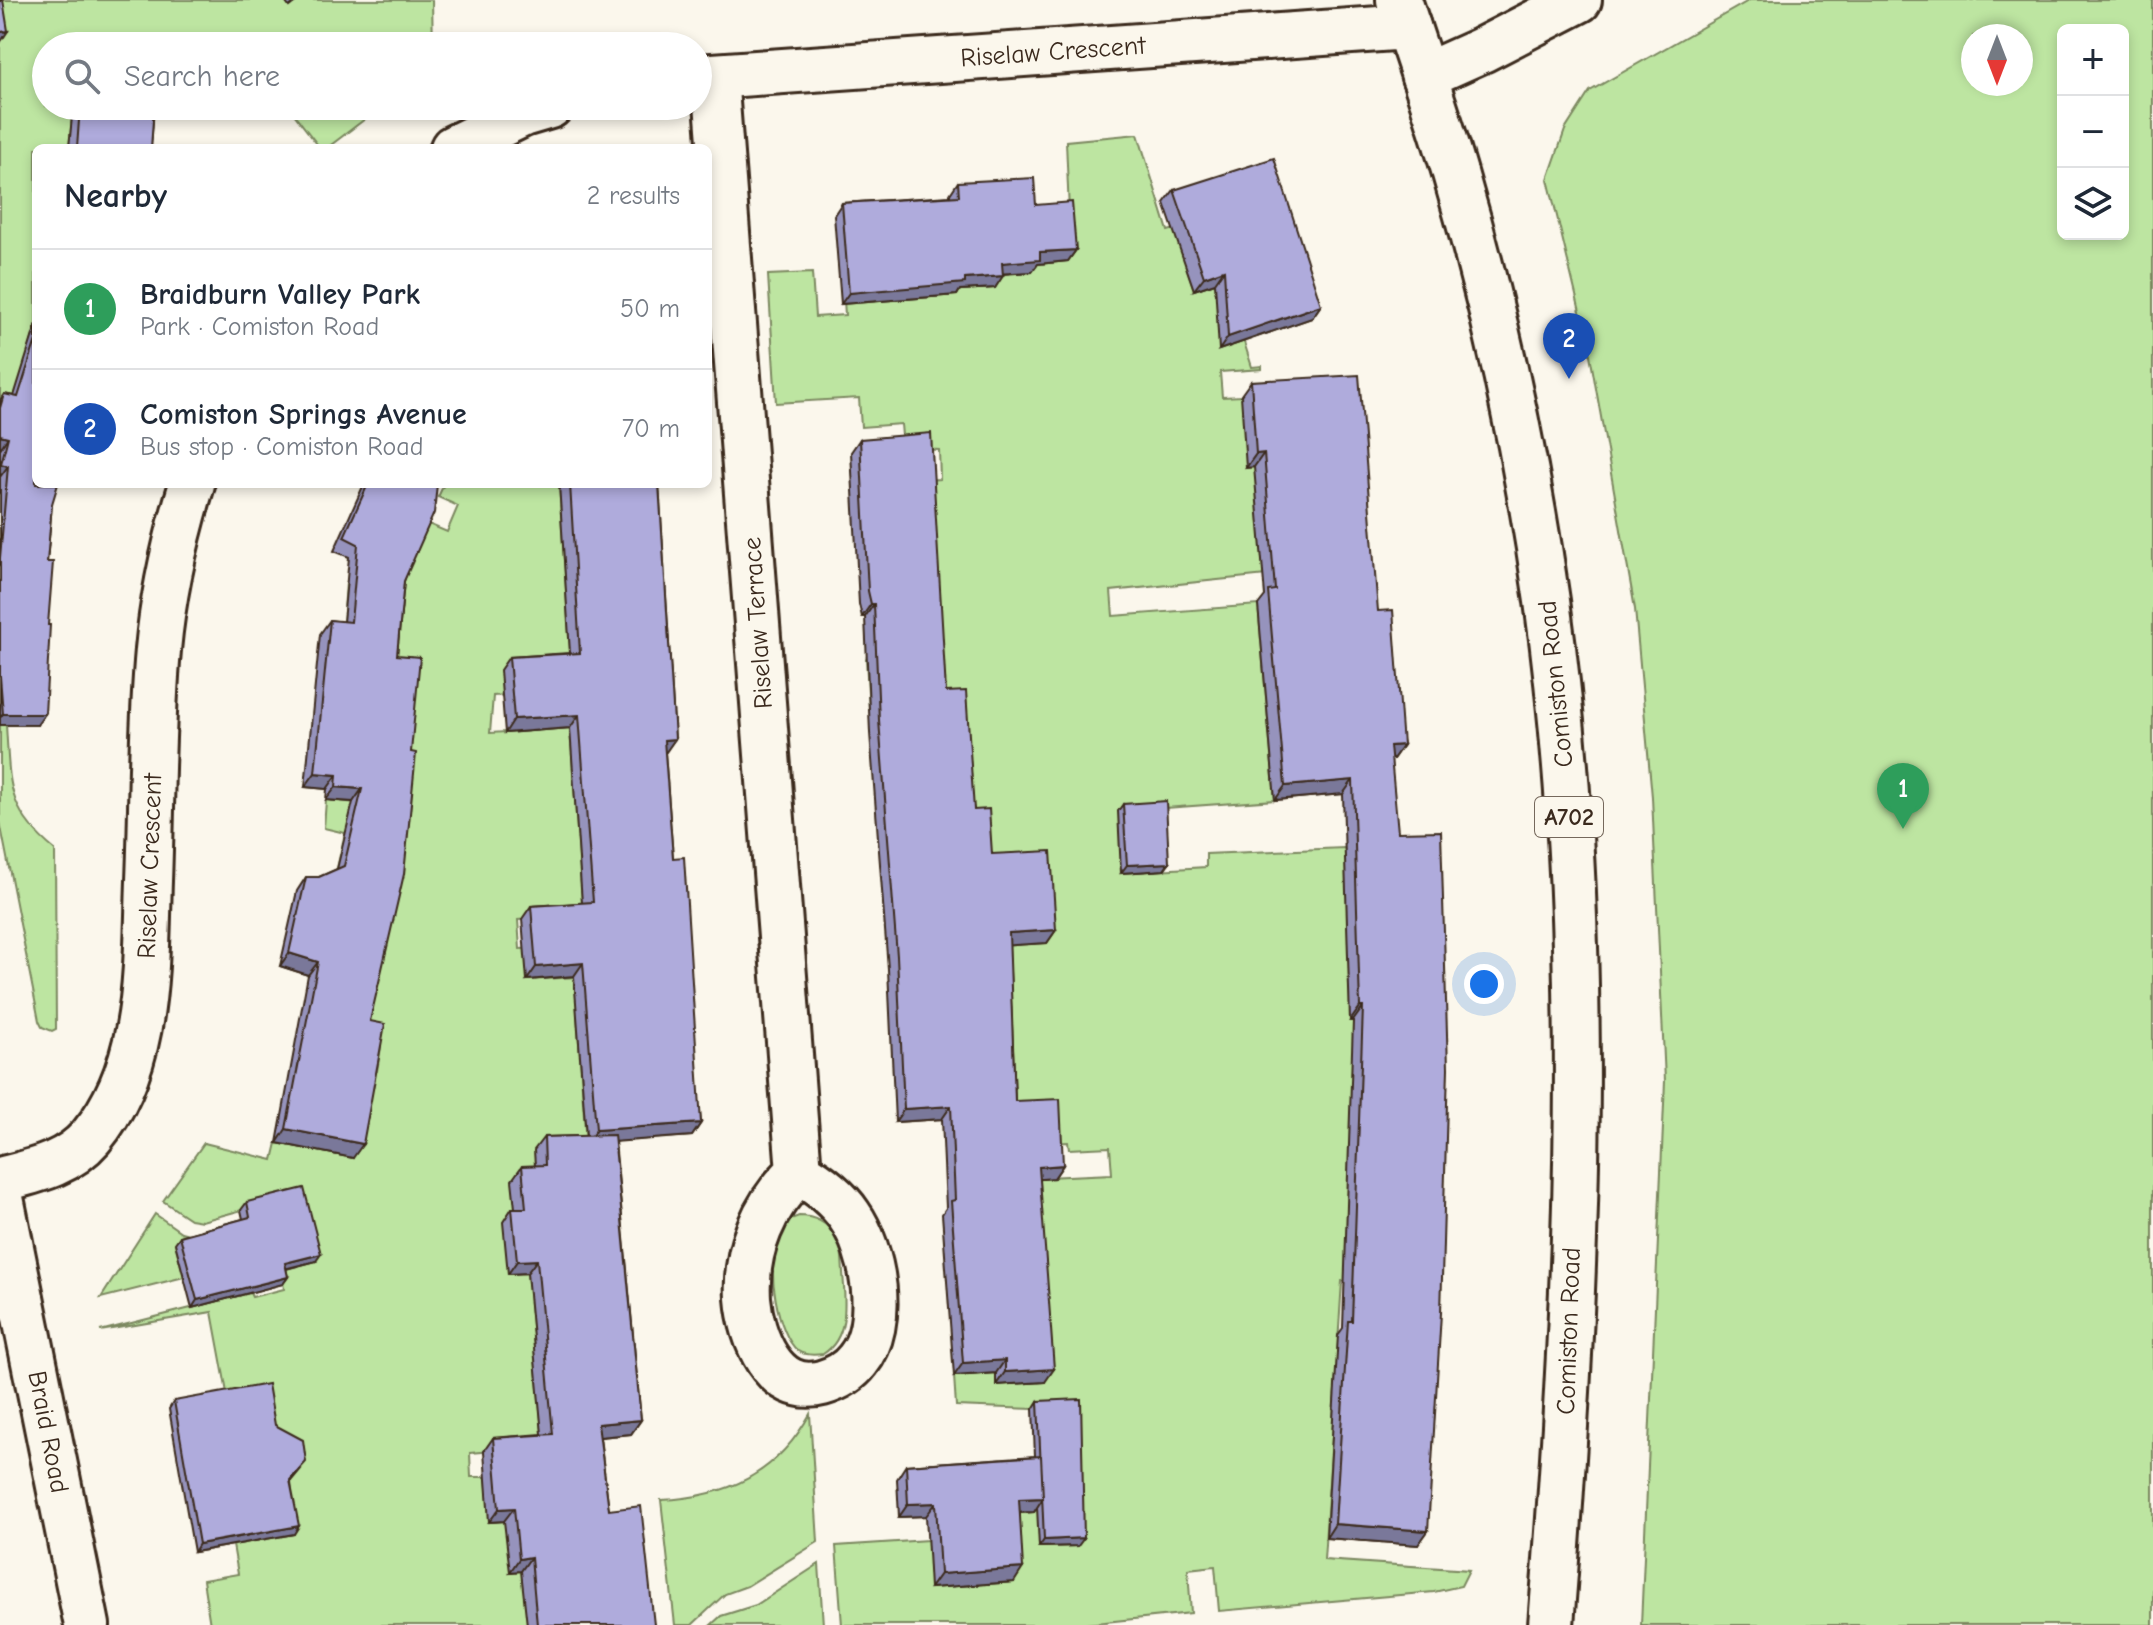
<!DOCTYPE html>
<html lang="en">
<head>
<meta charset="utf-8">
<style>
	:root { --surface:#fff; --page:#f2f2f3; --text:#1f2937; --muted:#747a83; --line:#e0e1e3; --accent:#1f6fb2 }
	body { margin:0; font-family:"Comic Neue",sans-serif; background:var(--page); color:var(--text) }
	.controls { position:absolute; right:24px; top:24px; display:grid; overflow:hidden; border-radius:12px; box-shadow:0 4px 12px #0003 }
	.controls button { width:72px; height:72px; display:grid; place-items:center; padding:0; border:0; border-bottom:2px solid var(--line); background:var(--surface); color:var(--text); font:40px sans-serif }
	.compass { position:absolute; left:1961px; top:24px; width:72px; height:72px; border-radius:50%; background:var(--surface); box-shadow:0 4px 12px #0003; rotate:180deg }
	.you { position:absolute; left:1484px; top:984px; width:28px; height:28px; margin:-20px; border:6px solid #fff; border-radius:50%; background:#1a73e8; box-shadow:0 0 0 12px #1a73e833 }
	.badge { display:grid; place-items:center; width:52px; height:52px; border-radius:50%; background:var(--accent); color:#fff; font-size:26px; font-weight:700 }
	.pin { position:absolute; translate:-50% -66px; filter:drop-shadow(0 2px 4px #0008) }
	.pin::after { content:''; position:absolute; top:42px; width:28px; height:24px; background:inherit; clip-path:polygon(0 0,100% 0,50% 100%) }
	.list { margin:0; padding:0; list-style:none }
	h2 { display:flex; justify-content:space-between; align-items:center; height:104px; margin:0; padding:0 32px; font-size:34px }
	h2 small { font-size:26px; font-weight:400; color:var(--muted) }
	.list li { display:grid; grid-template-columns:52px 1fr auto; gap:24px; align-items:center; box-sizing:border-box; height:120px; padding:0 32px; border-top:2px solid var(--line) }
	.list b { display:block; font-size:30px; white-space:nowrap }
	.list p { margin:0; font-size:26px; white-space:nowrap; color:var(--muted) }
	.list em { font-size:26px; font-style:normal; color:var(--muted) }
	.icon { flex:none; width:44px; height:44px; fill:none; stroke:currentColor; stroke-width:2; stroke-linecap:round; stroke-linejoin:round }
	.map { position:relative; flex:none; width:2153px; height:1625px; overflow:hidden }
	.search { position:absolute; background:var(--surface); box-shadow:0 4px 12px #0003; left:32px; top:32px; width:680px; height:88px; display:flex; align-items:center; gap:20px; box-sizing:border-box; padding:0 28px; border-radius:44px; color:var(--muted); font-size:30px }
	.panel { position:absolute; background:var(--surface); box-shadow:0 4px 12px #0003; left:32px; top:144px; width:680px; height:344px; border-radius:12px }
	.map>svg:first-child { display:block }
	.green { fill:#bde5a1; stroke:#7c8860; stroke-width:2; fill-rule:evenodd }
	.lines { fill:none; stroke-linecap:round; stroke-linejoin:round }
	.minor-casing { stroke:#3b2a1e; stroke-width:50 }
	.major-casing { stroke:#3b2a1e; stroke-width:50 }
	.minor { stroke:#fbf7ec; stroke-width:44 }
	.major { stroke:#fbf7ec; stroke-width:44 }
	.wall { fill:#9693bd; stroke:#3b2a1e; stroke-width:2 }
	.shaded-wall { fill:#7a789a; stroke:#3b2a1e; stroke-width:2 }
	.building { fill:#afabdc; stroke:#3b2a1e; stroke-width:2 }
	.labels { text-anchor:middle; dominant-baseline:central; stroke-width:8; stroke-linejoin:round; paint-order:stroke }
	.shield { fill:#fbf7ec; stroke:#75685c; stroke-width:2 }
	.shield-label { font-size:24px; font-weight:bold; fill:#3b2a1e }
	.street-label { font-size:26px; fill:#3b2a1e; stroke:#fbf7ec }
</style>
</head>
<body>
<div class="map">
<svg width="2153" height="1625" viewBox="0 0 2153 1625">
	<rect width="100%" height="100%" fill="#fbf7ec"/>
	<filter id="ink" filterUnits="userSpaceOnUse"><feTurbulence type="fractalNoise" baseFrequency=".0125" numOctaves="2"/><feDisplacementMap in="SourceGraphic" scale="16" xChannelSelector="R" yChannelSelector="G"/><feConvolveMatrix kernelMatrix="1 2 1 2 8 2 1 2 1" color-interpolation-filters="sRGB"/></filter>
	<g filter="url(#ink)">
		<!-- green -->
		<g class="green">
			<polygon points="0,0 284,0 289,6 298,0 432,0 433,46 242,46 239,42 222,46 46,46 46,106 73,106 69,148 36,148 36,325 12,409 0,406"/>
			<path d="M1750,0H2153V1625H1641L1665,1081L1652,797L1635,609L1589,349L1548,179L1565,130L1590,91ZM2123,30V234H2063V30ZM2021,36V84H1973V36Z"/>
			<polygon points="288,106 382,106 327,148 320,148"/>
			<polygon points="1138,134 1168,231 1196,223 1185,263 1194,290 1224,280 1252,367 1262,366 1262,369 1220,372 1222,397 1263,395 1280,465 1326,569 1111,591 1113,616 1258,605 1275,800 1165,808 1123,872 1206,867 1206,854 1344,848 1414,1019 1387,1283 1342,1281 1324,1560 1469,1570 1461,1586 1434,1592 1219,1611 1215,1566 1188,1569 1191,1613 1076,1625 842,1625 836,1546 928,1540 1009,1513 1033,1512 1031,1464 1076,1463 1034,1409 956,1406 954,1376 996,1373 997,1385 1021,1383 982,1180 1112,1174 1110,1147 1069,1149 1068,1142 1006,1145 988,1115 983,867 910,707 869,709 866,659 925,480 940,479 939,450 903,448 901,424 861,427 859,398 776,403 768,275 812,273 815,317 845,315 843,285 956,290 994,288 994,274 1069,212 1066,141"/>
			<polygon points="444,484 559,484 571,666 550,692 493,696 490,733 570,728 583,915 518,920 520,949 564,947 527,980 592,976 577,1015 586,1144 536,1171 516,1221 508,1274 527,1273 543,1442 520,1449 470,1453 471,1477 486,1477 490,1522 566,1517 543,1568 550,1625 210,1625 203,1580 238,1574 228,1516 228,1398 212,1312 100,1331 250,1293 252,1297 284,1289 271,1202 202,1221 190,1219 163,1201 204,1143 273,1160 277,1143 353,1157 369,1071 377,1071 381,1047 374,1045 355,1033 337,868 345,833 324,828 326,800 402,807 343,624 346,583 366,591 426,523 447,532 458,506 438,497"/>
			<path d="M0,725H6C10,784 6,810 55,850L56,1029L52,1031L42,1027L39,1021L0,822Z"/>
			<polygon points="155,1214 181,1232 201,1237 175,1244 184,1277 101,1298"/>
			<path d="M799,1216C814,1216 828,1223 836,1236C843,1247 842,1261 843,1273C845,1300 850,1337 823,1354C815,1355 805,1356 798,1351C777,1334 767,1268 776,1243C778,1235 784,1227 788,1220Z"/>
			<path d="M810,1414L818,1542L747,1586L725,1594L692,1625H675L661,1500C727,1497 777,1474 810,1414Z"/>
			<polygon points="819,1564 823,1625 711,1625 721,1616 756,1605"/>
		</g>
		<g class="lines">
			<defs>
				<g id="minor">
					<path d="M715,76L799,1172C764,1204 745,1250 748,1298C751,1336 773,1396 822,1383C836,1379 849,1372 858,1360C887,1325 874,1250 849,1215C836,1196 818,1183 799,1172"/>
					<polyline points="1424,76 1482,50 1579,0"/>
					<polyline points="698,77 1408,27"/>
					<polyline points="453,148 523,114 550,106"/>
					<path d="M0,1180C34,1171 67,1165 91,1137C150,1066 146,967 149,881C152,804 151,727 158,650C163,595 176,537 192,484"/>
					<polyline points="0,1193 87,1625"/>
				</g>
				<path id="major" d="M1399,0C1418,58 1438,115 1455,173C1495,311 1527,460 1547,601C1594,940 1578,1286 1551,1625"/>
			</defs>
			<!-- minor casing -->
			<use href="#minor" class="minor-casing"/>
			<!-- major casing -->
			<use href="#major" class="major-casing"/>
			<!-- minor -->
			<use href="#minor" class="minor"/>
			<!-- major -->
			<use href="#major" class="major"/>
		</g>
		<!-- wall -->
		<g class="wall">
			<polygon points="284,0 298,0 289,7"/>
			<polygon points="73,106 154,106 151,148 69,148"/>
			<polygon points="958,182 1036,205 1076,250 1068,261 1038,264 1032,272 1003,274 995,288 960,290 957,295 841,304 834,215 842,203 950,196 950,194"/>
			<polygon points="1174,190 1321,305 1312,318 1219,350 1215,283 1194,290 1164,203"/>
			<polygon points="36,325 36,484 52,504 47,562 37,725 0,725 0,400 4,394 14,396"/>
			<polygon points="1251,381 1378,611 1403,745 1393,759 1391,759 1418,1545 1326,1538 1338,1335 1343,1328 1353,1021 1350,1021 1343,794 1275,800 1258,605 1265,596 1254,467 1246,468 1241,395"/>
			<polygon points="860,439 946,692 974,810 992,854 1056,930 1047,943 1009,945 1015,1101 1063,1165 1054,1178 1040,1179 1045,1382 996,1385 996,1373 954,1376 942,1214 946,1208 942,1119 895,1122 888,969 870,733 865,617 862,617 859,604 851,452"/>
			<polygon points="364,484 437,484 404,581 397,655 370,1021 353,1158 277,1143 308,975 280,966 297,891 306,877 319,877 337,869 353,802 326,800 327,789 305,787 320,634 330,620 343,622 349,557 334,551"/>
			<polygon points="559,484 659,484 675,739 665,752 673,858 701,1123 692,1136 615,1141 641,1420 631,1434 600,1437 609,1510 654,1625 527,1625 521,1571 510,1572 504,1521 489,1522 484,1451 493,1438 542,1434 527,1273 508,1274 503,1222 512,1208 515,1208 512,1180 522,1166 535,1166 534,1150 544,1137 586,1136 574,976 527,980 522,919 531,906 582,903 570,728 505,733 500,670 509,657 570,653"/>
			<polygon points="1123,804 1164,870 1121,873 1118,811"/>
			<polygon points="247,1202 316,1261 286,1269 288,1277 283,1284 192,1308 175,1243 180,1236 243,1219 241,1210"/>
			<polygon points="174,1401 301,1469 291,1481 294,1534 194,1552 169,1409"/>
			<polygon points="1038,1401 1078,1546 1039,1547 1037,1507 1034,1512 1020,1513 1014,1582 930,1588 926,1516 899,1517 897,1479 906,1465 1035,1456 1033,1409"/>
		</g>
		<!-- shaded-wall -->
		<g class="shaded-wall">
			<polygon points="8,31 0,43 0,32"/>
			<polygon points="1076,250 1068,261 1038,264 1032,272 994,274 1002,263 1040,252"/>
			<polygon points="1224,270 1215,283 1194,290 1204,277"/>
			<polygon points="1003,276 995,288 960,290 957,295 841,304 849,293 965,279"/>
			<polygon points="1321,305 1312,318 1219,350 1228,337"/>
			<polygon points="0,435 8,437 0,449"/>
			<polygon points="1264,453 1254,467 1246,468 1256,454"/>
			<polygon points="1,464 8,466 0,477 0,465"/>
			<polygon points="871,604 874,604 865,617 862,617"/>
			<polygon points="3,714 45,714 37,725 0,725 0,718"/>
			<polygon points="579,715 570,728 505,733 514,719"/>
			<polygon points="675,739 666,752 654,753 664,740"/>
			<polygon points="1403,745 1393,759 1380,760 1390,746"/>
			<polygon points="315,773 337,775 327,789 305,787"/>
			<polygon points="1353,780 1343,794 1275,800 1285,786"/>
			<polygon points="336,787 362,789 353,802 326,800"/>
			<polygon points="1169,863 1164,870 1121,873 1127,865"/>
			<polygon points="1056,930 1047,943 1000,946 1009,933"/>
			<polygon points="289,953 318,962 308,975 280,966"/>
			<polygon points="583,963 574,976 527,980 536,967"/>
			<polygon points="1360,1007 1363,1007 1353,1021 1350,1021"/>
			<polygon points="951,1106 942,1119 895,1122 904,1109"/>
			<polygon points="701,1123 692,1136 586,1144 596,1130"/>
			<polygon points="286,1129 363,1144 353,1158 277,1143"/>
			<polygon points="1063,1165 1054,1178 1030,1180 1039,1167"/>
			<polygon points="321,1254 316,1261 280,1270 285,1263"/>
			<polygon points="537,1260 527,1273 508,1274 517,1261"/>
			<polygon points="288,1277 283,1284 192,1308 197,1300"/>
			<polygon points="1005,1360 996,1373 954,1376 963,1363"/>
			<polygon points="1054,1369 1045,1382 996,1385 1005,1372"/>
			<polygon points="641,1420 631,1434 589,1438 598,1424"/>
			<polygon points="1043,1498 1034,1512 1009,1513 1019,1499"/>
			<polygon points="936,1503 926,1516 899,1517 908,1504"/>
			<polygon points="514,1508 504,1521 489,1522 499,1509"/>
			<polygon points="1335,1524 1428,1531 1418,1545 1326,1538"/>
			<polygon points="299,1526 294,1534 194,1552 199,1544"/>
			<polygon points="1084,1538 1078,1546 1039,1547 1044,1540"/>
			<polygon points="531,1557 521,1571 510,1572 519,1559"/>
			<polygon points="1023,1568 1014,1582 930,1588 940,1574"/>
		</g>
		<!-- building -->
		<g class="building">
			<polygon points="0,0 3,0 8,31 0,32"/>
			<polygon points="80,106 154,106 151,148 77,148"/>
			<polygon points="1274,158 1321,305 1228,337 1224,270 1204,277 1174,190"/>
			<polygon points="1034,178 1036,205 1072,202 1076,250 1040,252 1040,260 1002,263 1003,276 965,279 965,283 849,293 842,203 959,196 958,182"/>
			<polygon points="36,340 36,484 58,484 52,504 47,562 53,562 48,625 50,625 45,714 3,714 0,676 0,558 8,466 1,464 8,437 0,435 0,408 4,394 18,397"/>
			<polygon points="1359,375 1378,611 1393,610 1403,745 1390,746 1398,832 1441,831 1448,1068 1441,1313 1428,1531 1335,1524 1348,1321 1352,1321 1363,1007 1360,1007 1353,780 1285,786 1268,591 1275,590 1264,453 1256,454 1251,381"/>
			<polygon points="931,433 946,692 966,691 974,810 989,809 992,854 1051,851 1056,930 1009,933 1015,1101 1060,1099 1063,1165 1039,1167 1054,1369 1005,1372 1005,1360 963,1363 951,1201 955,1200 951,1106 904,1109 897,956 879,720 874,604 871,604 868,591 860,439"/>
			<polygon points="368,484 437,484 434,513 404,581 397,655 420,657 411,752 416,753 404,874 370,1021 385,1024 363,1144 286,1129 318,962 289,953 306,877 319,877 344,866 362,789 336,787 337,775 315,773 330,620 351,622 358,544 344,537"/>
			<polygon points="570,484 659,484 675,739 664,740 673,858 684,857 701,1123 596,1130 583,963 536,967 531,906 593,902 579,715 514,719 509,657 580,653"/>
			<polygon points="1166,801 1169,863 1127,865 1123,804"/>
			<polygon points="614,1135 641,1420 598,1424 609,1510 641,1506 654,1625 537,1625 531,1557 519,1559 514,1508 499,1509 493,1438 553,1434 537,1260 517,1261 512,1208 526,1208 522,1166 545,1165 544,1137"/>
			<polygon points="304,1188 321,1254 285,1263 288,1277 197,1300 180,1236 250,1217 247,1202"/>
			<polygon points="268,1384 275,1425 303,1440 306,1462 290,1480 299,1526 199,1544 174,1401"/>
			<polygon points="1081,1399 1084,1538 1044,1540 1038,1401"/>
			<polygon points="1041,1456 1043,1498 1019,1499 1023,1568 940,1574 936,1503 908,1504 906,1465"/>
		</g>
	</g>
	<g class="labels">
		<!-- shield labels -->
		<rect class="shield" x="1535" y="797" width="68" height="40" rx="6"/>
		<g class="shield-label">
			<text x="1569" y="817">A702</text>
		</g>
		<!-- street labels -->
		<g class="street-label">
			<text transform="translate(1053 52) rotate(-4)">Riselaw Crescent</text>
			<text transform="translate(758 623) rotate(-94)">Riselaw Terrace</text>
			<text transform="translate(1556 684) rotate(-96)">Comiston Road</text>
			<text transform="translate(150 866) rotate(-88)">Riselaw Crescent</text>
			<text transform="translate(1569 1331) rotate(-88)">Comiston Road</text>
			<text transform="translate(48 1432) rotate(79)">Braid Road</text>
		</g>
	</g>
</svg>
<div class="controls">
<button>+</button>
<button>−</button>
<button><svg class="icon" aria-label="layers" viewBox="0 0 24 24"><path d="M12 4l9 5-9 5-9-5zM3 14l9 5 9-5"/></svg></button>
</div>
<svg class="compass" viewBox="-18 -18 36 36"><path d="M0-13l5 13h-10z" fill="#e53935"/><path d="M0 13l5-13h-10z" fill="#747a83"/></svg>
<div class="you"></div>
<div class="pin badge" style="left:1903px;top:829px;background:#2e9e5b">1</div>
<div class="pin badge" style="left:1569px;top:379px;background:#1a4fb4">2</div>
<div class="search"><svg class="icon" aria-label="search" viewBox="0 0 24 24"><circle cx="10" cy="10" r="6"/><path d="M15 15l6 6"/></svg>Search here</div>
<section class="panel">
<h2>Nearby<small>2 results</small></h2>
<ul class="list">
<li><span class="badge" style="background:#2e9e5b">1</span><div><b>Braidburn Valley Park</b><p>Park · Comiston Road</p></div><em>50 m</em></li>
<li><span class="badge" style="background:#1a4fb4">2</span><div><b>Comiston Springs Avenue</b><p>Bus stop · Comiston Road</p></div><em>70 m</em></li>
</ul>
</section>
</div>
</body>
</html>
